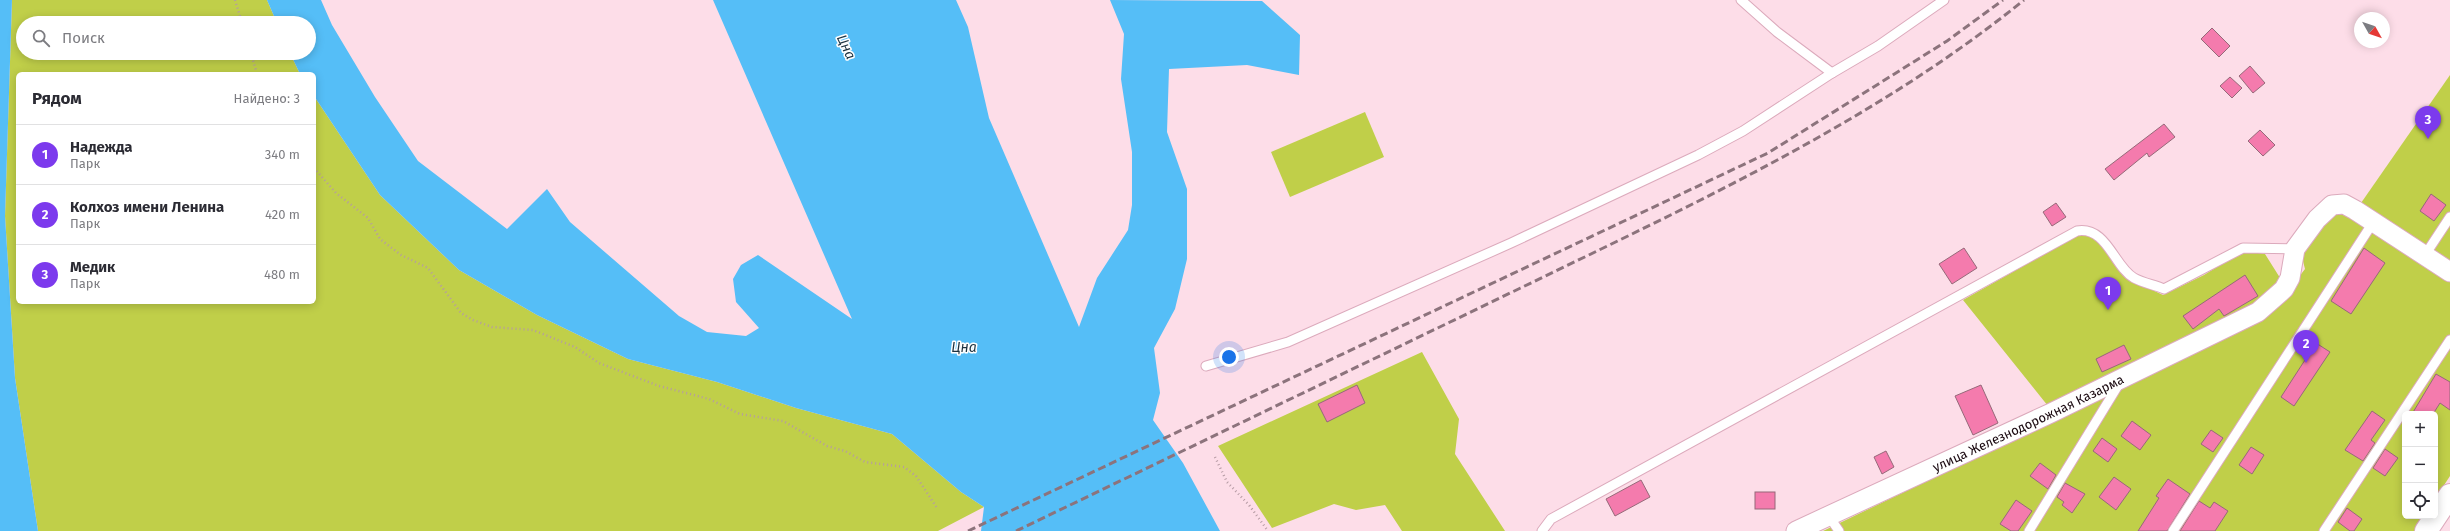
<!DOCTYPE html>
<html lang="ru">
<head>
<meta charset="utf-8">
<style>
	:root { --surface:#fff; --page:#f7f7f7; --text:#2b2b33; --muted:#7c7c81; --line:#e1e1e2; --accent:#7c3aed }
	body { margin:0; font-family:"Fira Sans",sans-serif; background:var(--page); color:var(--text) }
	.controls { position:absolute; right:12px; bottom:12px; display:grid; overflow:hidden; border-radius:6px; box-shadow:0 2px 10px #0003 }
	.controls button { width:36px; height:36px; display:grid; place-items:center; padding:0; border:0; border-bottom:1px solid var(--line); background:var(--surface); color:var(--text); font:20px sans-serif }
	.compass { position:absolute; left:2354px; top:12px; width:36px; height:36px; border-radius:50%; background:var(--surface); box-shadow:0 2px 10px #0003; rotate:130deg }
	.you { position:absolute; left:1229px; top:357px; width:14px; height:14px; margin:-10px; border:3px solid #fff; border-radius:50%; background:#1a73e8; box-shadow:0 0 0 6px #1a73e833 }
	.badge { display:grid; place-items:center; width:26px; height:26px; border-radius:50%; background:var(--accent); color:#fff; font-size:13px; font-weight:700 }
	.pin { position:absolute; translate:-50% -33px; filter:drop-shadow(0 1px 2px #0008) }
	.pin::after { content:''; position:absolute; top:21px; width:14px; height:12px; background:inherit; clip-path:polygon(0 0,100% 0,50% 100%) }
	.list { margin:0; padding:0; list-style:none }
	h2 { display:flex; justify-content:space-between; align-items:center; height:52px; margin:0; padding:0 16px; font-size:17px }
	h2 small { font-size:13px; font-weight:400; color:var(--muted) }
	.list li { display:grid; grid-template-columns:26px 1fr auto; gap:12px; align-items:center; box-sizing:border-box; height:60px; padding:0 16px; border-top:1px solid var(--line) }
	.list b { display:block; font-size:15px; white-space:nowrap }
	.list p { margin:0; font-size:13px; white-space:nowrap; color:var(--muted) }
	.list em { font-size:13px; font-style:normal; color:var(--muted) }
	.icon { flex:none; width:22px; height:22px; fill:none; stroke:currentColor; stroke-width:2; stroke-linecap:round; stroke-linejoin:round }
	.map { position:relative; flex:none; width:2450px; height:531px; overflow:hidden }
	.search { position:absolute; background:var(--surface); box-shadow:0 2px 10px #0003; left:16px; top:16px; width:300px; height:44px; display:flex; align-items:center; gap:10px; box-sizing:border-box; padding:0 14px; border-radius:22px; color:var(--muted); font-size:15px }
	.panel { position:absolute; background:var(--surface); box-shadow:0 2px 10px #0003; left:16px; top:72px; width:300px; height:232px; border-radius:6px }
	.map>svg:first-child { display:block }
	.green { fill:#c0cf49 }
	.water { fill:#55bef7 }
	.building { fill:#f47bad; stroke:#966979 }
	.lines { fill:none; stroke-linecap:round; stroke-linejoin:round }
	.service-casing { stroke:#dcaabc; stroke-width:11 }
	.minor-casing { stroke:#dcaabc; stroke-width:21 }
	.tertiary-casing { stroke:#dcaabc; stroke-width:24 }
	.path { stroke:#b69ba4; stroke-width:2.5; stroke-dasharray:1 3; stroke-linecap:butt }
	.service { stroke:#fff; stroke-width:9 }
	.minor { stroke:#fff; stroke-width:19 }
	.tertiary { stroke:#fff; stroke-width:22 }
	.rail { stroke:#8c737c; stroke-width:3; stroke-dasharray:8 4; stroke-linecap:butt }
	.labels { text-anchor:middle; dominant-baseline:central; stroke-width:3; stroke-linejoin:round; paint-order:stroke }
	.street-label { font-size:13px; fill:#19080f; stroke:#fff }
	.water-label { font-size:14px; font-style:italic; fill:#1d3341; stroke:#fff }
</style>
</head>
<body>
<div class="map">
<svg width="2450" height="531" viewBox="0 0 2450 531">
	<rect width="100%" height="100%" fill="#fddde8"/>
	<!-- green -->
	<g class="green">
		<polygon points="12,0 267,0 277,23 23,23 23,53 290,53 300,74 18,74 18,302 314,302 314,96 380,195 459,270 537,315 628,359 717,382 796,408 892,434 961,492 984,507 938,531 38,531 15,378 5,216"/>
		<polygon points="2450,75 2450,265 2361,203"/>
		<polygon points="1365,112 1384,157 1290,197 1271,152"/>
		<polygon points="2341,208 2450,278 2450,476 2435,499 2435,414 2405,414 2405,516 2424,516 2414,531 1823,531 2006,443 2285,295 2305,269 2301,253 2323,221"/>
		<polygon points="2082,233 2096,239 2133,281 2163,295 2204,275 2243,251 2265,254 2282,281 2264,299 2048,406 1963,300"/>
		<polygon points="1422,352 1459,419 1455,454 1505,531 1402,531 1385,505 1356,510 1334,504 1272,528 1218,446"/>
	</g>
	<!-- water -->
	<g class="water">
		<polygon points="0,0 12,0 5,216 15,378 38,531 0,531"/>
		<polygon points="267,0 321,0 332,25 375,97 418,161 507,229 547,189 570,222 679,316 707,332 746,336 759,328 736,302 733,279 741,265 758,255 852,319 713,0 956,0 968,27 989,118 1079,327 1097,278 1128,230 1132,205 1132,152 1121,79 1124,34 1110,0 1262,1 1300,35 1299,75 1247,65 1169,69 1167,132 1187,189 1187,259 1175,309 1154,348 1160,393 1153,420 1183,463 1220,531 981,531 984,507 961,492 892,434 796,408 717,382 628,359 537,315 459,270 380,195 314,96 314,74 300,74 290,53 309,53 309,23 277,23"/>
	</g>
	<!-- building -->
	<g class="building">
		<polygon points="2212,28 2230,46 2219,57 2201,39"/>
		<polygon points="2250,66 2265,83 2253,93 2239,76"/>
		<polygon points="2230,77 2242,88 2232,98 2220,86"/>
		<polygon points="2164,124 2175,137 2149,157 2147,153 2114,180 2105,169"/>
		<polygon points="2260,130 2275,145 2263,156 2248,141"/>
		<polygon points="2431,194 2446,205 2434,221 2420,211"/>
		<polygon points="2056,203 2066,217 2052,226 2043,212"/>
		<polygon points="1964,248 1977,268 1952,284 1939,264"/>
		<polygon points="2364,248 2385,263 2351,314 2331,301"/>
		<polygon points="2245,275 2258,296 2224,316 2219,309 2193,329 2183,316"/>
		<polygon points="2316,343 2330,352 2294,406 2281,397"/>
		<polygon points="2124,345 2131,359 2102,372 2096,359"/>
		<polygon points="2436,374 2450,382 2450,410 2440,403 2433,414 2412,414"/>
		<polygon points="1357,385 1365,403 1327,422 1318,404"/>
		<polygon points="1981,385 1998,423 1973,435 1955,396"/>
		<polygon points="2372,411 2385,420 2371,440 2375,443 2363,461 2345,450"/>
		<polygon points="2132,421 2151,435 2140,450 2121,436"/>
		<polygon points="2211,430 2223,438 2213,452 2201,444"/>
		<polygon points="2102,438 2117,449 2108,462 2093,451"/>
		<polygon points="2251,447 2264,455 2252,474 2239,465"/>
		<polygon points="2385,449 2398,458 2385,476 2373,468"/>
		<polygon points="1886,451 1894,467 1882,474 1874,457"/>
		<polygon points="2040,463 2056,475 2048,489 2030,476"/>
		<polygon points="2114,477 2131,489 2116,510 2099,497"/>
		<polygon points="2168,479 2190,494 2167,531 2138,531 2159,498 2156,496"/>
		<polygon points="1641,480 1650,497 1615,516 1606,499"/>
		<polygon points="2065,483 2085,494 2072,513 2062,505 2064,502 2057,497"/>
		<rect x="1755" y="492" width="20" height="17"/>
		<polygon points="2016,500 2032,511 2018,531 2011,531 2000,524"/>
		<polygon points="2199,501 2210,508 2214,502 2228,511 2215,531 2180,531"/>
		<polygon points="2347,508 2362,519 2354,531 2350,531 2338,522"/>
	</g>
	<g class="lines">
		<defs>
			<g id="service">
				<polyline points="1741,0 1777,32 1832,73"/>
				<polyline points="2425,255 2450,217"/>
				<polyline points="1206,366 1288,342 1511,243 1698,155 1743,131 1832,73 1878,46 1944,0"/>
				<polyline points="1828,515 1839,531"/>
				<path d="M1542,531L1551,519L2077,231C2107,226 2114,267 2134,278C2143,283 2155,285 2164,289L2243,248L2295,249"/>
				<polyline points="2029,531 2119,384"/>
				<polyline points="2173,531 2374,221"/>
				<polyline points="2324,531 2450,340"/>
			</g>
			<g id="minor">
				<path id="s1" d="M1796,531L2051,413L2258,312L2284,289L2290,278L2295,249L2317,219L2332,205L2344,204L2355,210L2450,272"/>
			</g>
			<polyline id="tertiary" points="2426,531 2450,495"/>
		</defs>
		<!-- service casing -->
		<use href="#service" class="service-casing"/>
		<!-- minor casing -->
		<use href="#minor" class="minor-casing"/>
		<!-- tertiary casing -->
		<use href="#tertiary" class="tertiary-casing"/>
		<!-- path -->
		<g class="path">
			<polyline points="235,0 242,23"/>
			<polyline points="251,53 257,74"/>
			<polyline points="314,168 336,193 368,218 380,239 401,255 428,268 461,313 473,320 492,327 533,330 575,347 599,363 659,386 709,399 740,414 783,421 827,446 845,451 865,462 904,467 916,476 937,508"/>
			<polyline points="1215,457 1227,482 1249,505 1268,531"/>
		</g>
		<!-- service -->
		<use href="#service" class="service"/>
		<!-- minor -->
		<use href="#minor" class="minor"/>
		<!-- tertiary -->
		<use href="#tertiary" class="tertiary"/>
		<!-- rail -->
		<g class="rail">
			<polyline points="968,531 1768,153 1947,41 2003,0"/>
			<path d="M1016,531C1189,448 1361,365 1533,282C1702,200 1877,119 2024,0"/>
		</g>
	</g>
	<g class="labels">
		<!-- street labels -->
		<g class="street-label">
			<text stroke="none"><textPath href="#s1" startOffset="256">улица Железнодорожная Казарма</textPath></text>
		</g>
		<!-- water labels -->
		<g class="water-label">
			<text transform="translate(846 47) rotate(64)">Цна</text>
			<text x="964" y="347">Цна</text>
		</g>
	</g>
</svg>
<div class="controls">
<button>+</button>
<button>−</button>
<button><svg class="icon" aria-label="locate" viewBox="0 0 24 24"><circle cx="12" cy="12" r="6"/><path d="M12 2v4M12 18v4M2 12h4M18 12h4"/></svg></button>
</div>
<svg class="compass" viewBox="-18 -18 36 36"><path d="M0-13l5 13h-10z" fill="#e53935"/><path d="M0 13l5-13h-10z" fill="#7c7c81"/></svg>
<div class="you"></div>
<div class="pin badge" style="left:2108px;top:310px">1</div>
<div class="pin badge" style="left:2306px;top:363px">2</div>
<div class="pin badge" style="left:2428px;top:139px">3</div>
<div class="search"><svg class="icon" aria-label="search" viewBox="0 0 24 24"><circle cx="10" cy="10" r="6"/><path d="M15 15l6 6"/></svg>Поиск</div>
<section class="panel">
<h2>Рядом<small>Найдено: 3</small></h2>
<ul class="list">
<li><span class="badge">1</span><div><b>Надежда</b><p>Парк</p></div><em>340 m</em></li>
<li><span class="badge">2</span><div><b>Колхоз имени Ленина</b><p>Парк</p></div><em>420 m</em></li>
<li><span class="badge">3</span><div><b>Медик</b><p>Парк</p></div><em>480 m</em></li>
</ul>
</section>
</div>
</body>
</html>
